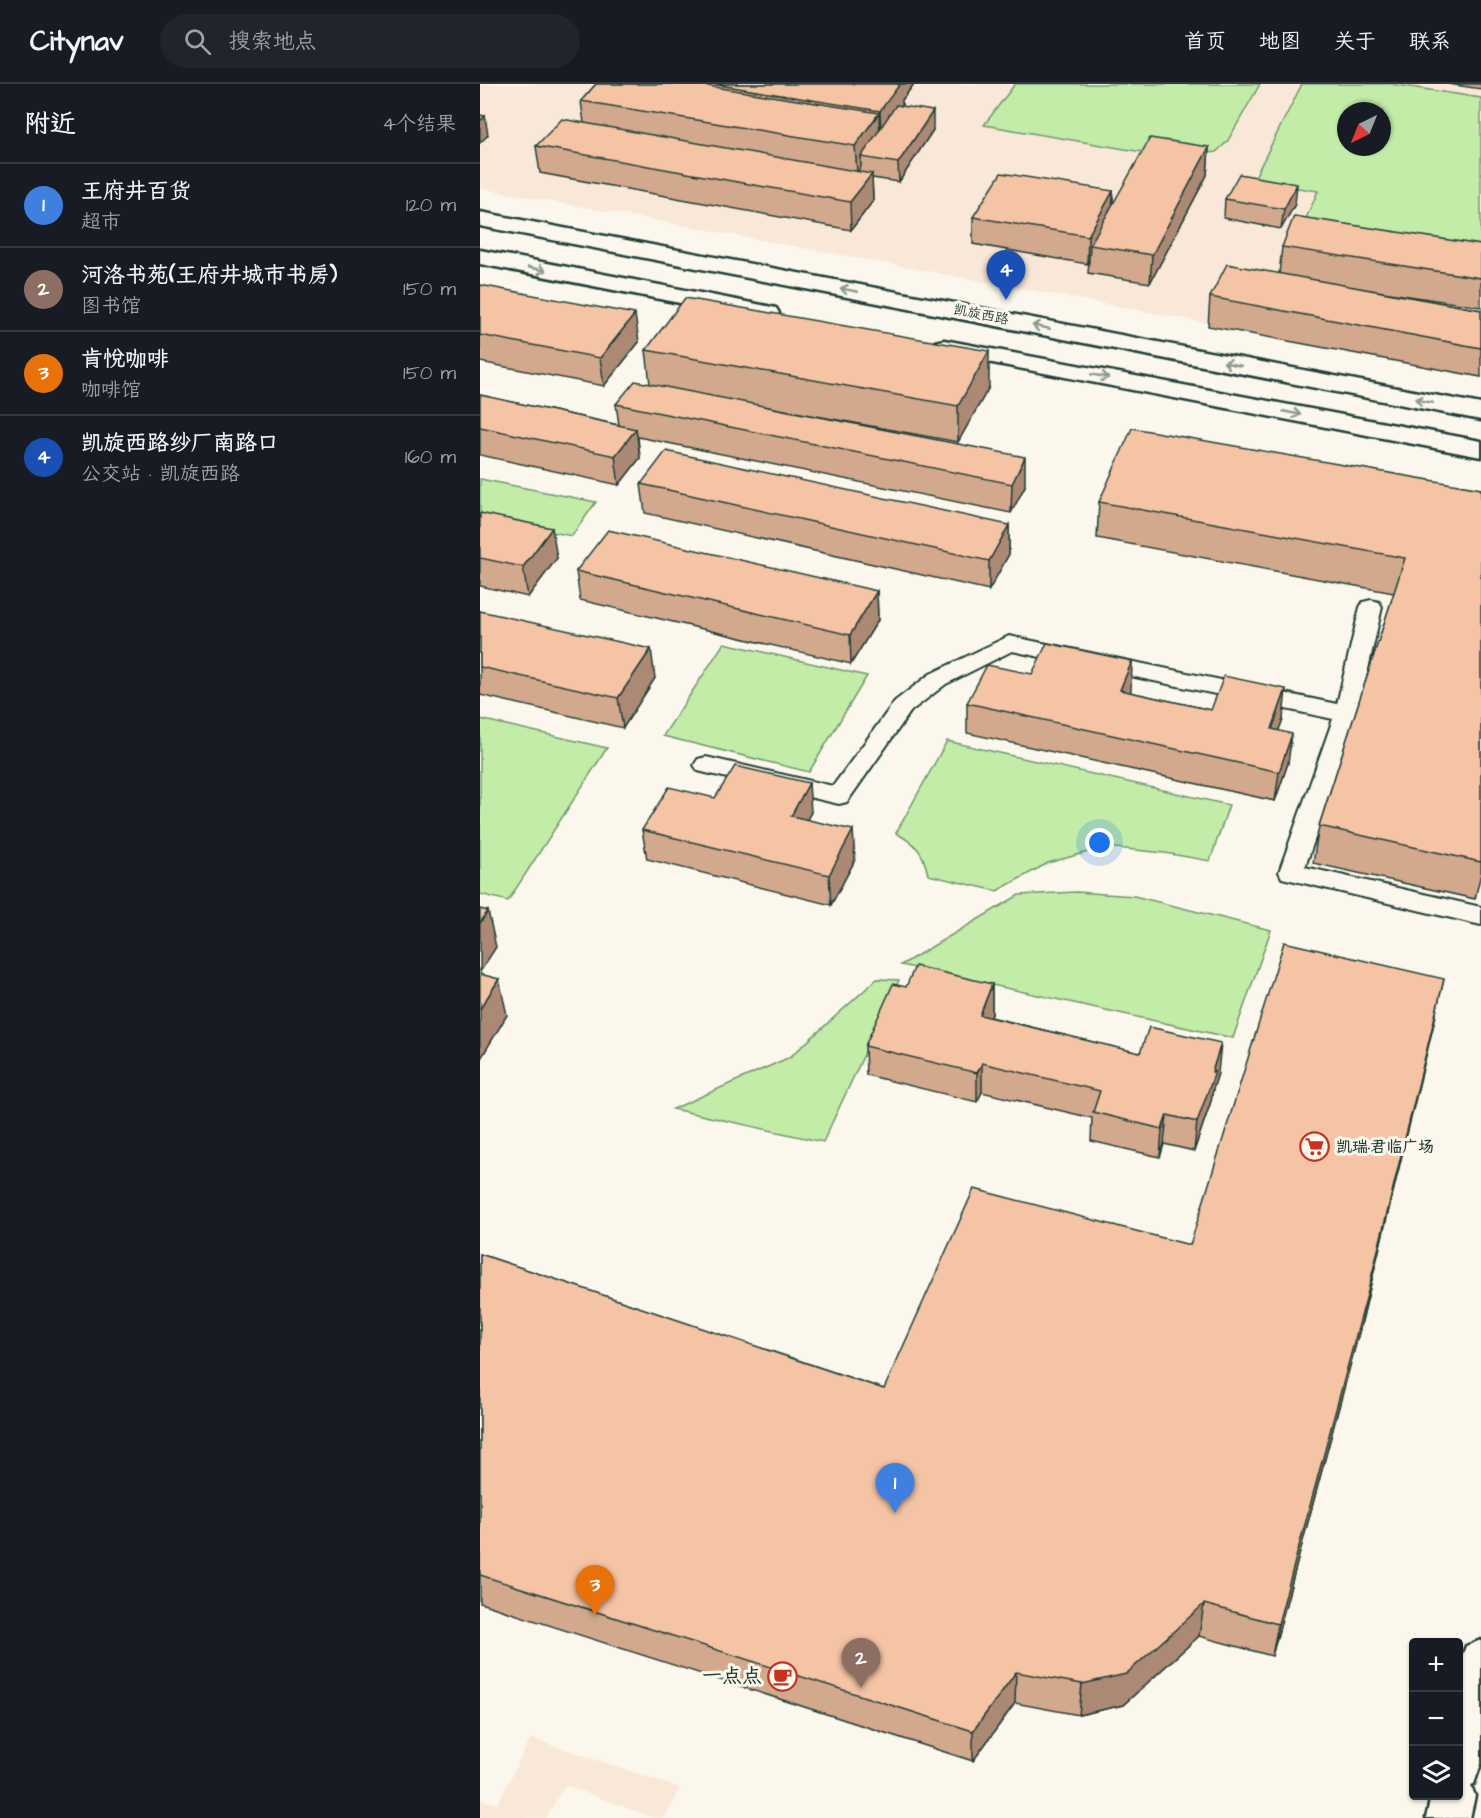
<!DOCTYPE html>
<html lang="zh">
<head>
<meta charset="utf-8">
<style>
	:root { --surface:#171b24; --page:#20242c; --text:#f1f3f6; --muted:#9ea1a6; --line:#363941; --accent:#0b8043 }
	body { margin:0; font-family:"Architects Daughter","LXGW WenKai TC",sans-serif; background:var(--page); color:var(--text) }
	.controls { position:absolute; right:18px; bottom:18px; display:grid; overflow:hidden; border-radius:6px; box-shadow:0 2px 4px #0004 }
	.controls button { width:54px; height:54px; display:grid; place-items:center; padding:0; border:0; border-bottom:2px solid var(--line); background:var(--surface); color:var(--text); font:30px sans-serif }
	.compass { position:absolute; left:857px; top:18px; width:54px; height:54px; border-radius:50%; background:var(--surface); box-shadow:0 2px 4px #0004; rotate:223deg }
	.you { position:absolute; left:620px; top:759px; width:21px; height:21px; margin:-15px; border:4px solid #fff; border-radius:50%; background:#1a73e8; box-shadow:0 0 0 9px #1a73e833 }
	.badge { display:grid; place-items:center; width:39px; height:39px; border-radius:50%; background:var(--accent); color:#fff; font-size:20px; font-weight:700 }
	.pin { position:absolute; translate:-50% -50px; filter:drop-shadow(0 2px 3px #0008) }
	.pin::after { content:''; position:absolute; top:32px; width:21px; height:18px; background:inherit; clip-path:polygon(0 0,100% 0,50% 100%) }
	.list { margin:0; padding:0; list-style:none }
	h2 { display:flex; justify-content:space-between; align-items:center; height:78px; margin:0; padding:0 24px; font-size:26px }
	h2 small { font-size:20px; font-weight:400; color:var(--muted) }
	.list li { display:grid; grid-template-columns:39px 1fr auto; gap:18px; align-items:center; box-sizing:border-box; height:84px; padding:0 24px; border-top:2px solid var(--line) }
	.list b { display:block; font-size:22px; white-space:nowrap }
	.list p { margin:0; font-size:20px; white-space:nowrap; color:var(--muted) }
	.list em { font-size:20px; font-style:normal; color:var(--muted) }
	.icon { flex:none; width:33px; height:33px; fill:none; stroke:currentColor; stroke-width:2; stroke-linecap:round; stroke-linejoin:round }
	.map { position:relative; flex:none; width:1001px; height:1734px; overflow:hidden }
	header { display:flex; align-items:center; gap:36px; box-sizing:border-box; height:84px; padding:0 30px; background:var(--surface); border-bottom:2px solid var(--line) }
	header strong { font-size:28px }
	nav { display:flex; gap:33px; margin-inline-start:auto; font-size:21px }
	.search { width:420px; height:54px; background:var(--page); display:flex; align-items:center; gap:15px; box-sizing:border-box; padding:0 21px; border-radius:33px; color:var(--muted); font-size:22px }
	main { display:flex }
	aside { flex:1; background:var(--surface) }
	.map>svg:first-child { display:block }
	.built { fill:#f9e8d7; fill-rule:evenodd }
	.green { fill:#c2eca8; stroke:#70946e; stroke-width:1.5; fill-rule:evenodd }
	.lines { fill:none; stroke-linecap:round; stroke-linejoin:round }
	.lane-casing { stroke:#1f3d34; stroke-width:4 }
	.secondary-casing { stroke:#1f3d34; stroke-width:5 }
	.lane { fill:#fbf7ec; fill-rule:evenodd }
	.secondary { fill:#fbf7ec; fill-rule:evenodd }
	.wall { fill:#d3a98e; stroke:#1f3d34; stroke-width:1.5 }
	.shaded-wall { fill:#ac8974; stroke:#1f3d34; stroke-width:1.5 }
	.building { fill:#f5c4a5; stroke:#1f3d34; stroke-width:1.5 }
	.oneway { stroke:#8d9a90 }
	.labels { text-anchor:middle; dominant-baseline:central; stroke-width:6; stroke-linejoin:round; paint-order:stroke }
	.far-street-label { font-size:14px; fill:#1f3d34; stroke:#fbf7ec }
	.poi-label { font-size:16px; font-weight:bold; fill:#1f3d34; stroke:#fbf7ec; text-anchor:start }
	.near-poi-label { font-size:20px; font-weight:bold; fill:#1f3d34; stroke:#fbf7ec; text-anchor:end }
</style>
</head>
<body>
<header>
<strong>Citynav</strong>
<div class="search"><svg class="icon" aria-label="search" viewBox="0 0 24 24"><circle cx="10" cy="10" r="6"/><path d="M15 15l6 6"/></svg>搜索地点</div>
<nav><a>首页</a><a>地图</a><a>关于</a><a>联系</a></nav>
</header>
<main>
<aside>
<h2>附近<small>4个结果</small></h2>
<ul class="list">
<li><span class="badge" style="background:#3f7fe0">1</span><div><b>王府井百货</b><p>超市</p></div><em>120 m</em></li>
<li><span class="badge" style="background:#8d6e63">2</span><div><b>河洛书苑(王府井城市书房)</b><p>图书馆</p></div><em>150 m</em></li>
<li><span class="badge" style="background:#e8710a">3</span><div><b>肯悦咖啡</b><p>咖啡馆</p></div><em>150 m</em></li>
<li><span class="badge" style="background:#1a4fb4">4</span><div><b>凯旋西路纱厂南路口</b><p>公交站 · 凯旋西路</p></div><em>160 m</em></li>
</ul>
</aside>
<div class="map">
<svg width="1001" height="1734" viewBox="0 0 1001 1734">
	<rect width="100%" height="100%" fill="#fbf7ec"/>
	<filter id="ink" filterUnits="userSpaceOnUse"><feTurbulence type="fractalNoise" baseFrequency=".0167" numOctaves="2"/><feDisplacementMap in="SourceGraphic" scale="12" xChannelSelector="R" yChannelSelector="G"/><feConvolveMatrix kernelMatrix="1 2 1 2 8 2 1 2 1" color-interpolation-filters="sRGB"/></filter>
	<g filter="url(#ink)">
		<!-- built -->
		<g class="built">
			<path d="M0,0H1001V290L0,104ZM866,27H902V63H866Z"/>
			<polygon points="51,1654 200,1704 185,1734 174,1734 85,1701 66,1734 0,1734 0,1715 17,1720"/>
		</g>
		<!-- green -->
		<g class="green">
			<polygon points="535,0 780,0 747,58 736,68 711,71 674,70 504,41"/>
			<path d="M822,0H911L1001,14V183L818,152L838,107L773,97ZM866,27H902V63H866Z"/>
			<polygon points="0,395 116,418 92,452 0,434"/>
			<polygon points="244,559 387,592 329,688 183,652"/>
			<polygon points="0,635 127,664 28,817 0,810"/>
			<path d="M467,657L749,721L730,777L685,769L626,763L568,779L517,807L448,791C443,767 437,761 416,749Z"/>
			<polygon points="596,808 654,812 791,846 753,954 421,881 539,811"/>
			<polygon points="397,895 419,896 343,1058 193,1025 310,973"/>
		</g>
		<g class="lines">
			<defs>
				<polygon id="lane" points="891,516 899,518 902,523 878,630 825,783 1001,823 1001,841 802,794 799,788 853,635 532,567 466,600 431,627 367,718 359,720 226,689 218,687 214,681 218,675 226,673 353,702 415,617 450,590 529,552 857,620 880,523 883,518"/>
				<g id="secondary">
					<polygon points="0,128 1001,320 1001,336 0,142"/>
					<polygon points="0,166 287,222 296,224 299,229 296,234 287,236 0,180"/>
					<polygon points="464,256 1001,357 1001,373 455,268 452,263 455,258"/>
					<polygon points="1001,1556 1001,1680 994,1700 991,1701 995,1712 990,1734 946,1734 951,1712 978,1712 978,1582 986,1562"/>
				</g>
			</defs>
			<!-- lane casing -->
			<use href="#lane" class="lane-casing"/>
			<!-- secondary casing -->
			<use href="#secondary" class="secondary-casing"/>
			<!-- lane -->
			<use href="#lane" class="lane"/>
			<!-- secondary -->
			<use href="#secondary" class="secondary"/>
		</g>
		<!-- wall -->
		<g class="wall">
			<polygon points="116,0 434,0 422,16 422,22 453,46 419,98 392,94 393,117 371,146 60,89 56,62 104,39 101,17"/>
			<polygon points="968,0 1001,0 1001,5"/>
			<polygon points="729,63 727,91 670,199 608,189 609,176 607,180 493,160 493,133 633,107 633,120"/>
			<polygon points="745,115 815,120 801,145 744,134"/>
			<polygon points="1001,161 1001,223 864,202 1001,226 1001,293 728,242 730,213 799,190 802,163"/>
			<polygon points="0,201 159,258 124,302 0,278"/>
			<polygon points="166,266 509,303 478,358 282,322 545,402 531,429 158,353 160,374 139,401 0,371 0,311 139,341 136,320 170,300"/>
			<polygon points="161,400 529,441 529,470 509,506 165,429"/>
			<polygon points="1001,405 1001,789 995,815 833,779 839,742 914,509 617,454 619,418"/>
			<polygon points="0,429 77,474 48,513 0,502"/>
			<polygon points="96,487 397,507 398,536 371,580 100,516"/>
			<polygon points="0,527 175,594 143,644 0,611"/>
			<polygon points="652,577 650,608 731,626 803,635 798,647 808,679 795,717 487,649 487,619 552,590"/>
			<polygon points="235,714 331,728 327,735 375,776 351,821 167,775 162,746"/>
			<polygon points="512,900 512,930 511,933 738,989 733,1005 731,1017 714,1067 684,1060 680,1073 611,1057 612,1034 502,1008 497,1018 386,991 385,962 426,903"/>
			<polygon points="956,931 881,1241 792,1572 719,1552 643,1621 599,1631 535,1619 493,1677 0,1519 0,1170 404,1305 710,1161"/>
		</g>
		<!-- shaded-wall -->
		<g class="shaded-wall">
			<polygon points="417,0 434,0 422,16 422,25 401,54 400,27"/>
			<polygon points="453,27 453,46 419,98 418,79"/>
			<polygon points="399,29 400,56 381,73 381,83 377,89 375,62"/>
			<polygon points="5,32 8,51 0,59 0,37"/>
			<polygon points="729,63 727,91 670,199 672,171"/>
			<polygon points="392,90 393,117 371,146 370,118"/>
			<polygon points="817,100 815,120 801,145 804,125"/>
			<polygon points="633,107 632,135 610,161 609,176 607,180 608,152"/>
			<polygon points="155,230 159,258 124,302 120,274"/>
			<polygon points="509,267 509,303 478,358 478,322"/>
			<polygon points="156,345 160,374 139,401 135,372"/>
			<polygon points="545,373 545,402 531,429 532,400"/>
			<polygon points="529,441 529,470 509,506 509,477"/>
			<polygon points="72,444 77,474 48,513 43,483"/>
			<polygon points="397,507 398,536 371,580 370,551"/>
			<polygon points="171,565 175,594 143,644 138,614"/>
			<polygon points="652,577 651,606 638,636 640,606"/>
			<polygon points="806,605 803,635 788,675 792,645"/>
			<polygon points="812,650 808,679 795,717 799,688"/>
			<polygon points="329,699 331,728 313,761 311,732"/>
			<polygon points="373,746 375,776 351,821 349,791"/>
			<polygon points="8,827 16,863 0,888 0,839"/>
			<polygon points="19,895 27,931 0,976 0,925"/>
			<polygon points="964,895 881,1241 792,1572 798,1540"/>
			<polygon points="512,900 512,930 500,960 500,931"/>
			<polygon points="741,959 738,989 733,1005 731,1017 714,1067 717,1038"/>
			<polygon points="502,979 502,1008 497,1018 497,989"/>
			<polygon points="687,1031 684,1060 680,1073 682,1045"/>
			<polygon points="724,1520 719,1552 643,1621 599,1631 602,1600"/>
			<polygon points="536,1588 535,1619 493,1677 493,1647"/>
		</g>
		<!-- building -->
		<g class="building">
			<polygon points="116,0 215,0 399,29 375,62 101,17"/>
			<polygon points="233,0 420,0 400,27"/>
			<polygon points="416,21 453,27 418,79 381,73"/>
			<polygon points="0,31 5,32 0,37"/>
			<polygon points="82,35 392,90 370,118 56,62"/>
			<polygon points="670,54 729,63 672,171 610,161"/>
			<polygon points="521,89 633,107 608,152 493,133"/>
			<polygon points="759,90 817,100 804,125 745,115"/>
			<polygon points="814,132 1001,161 1001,194 802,163"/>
			<polygon points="747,180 1001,226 1001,264 730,213"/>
			<polygon points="0,201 155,230 120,274 0,251"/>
			<polygon points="205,214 509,267 478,322 166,266"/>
			<polygon points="155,297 545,373 532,400 136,320"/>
			<polygon points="0,311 156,345 135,372 0,343"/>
			<polygon points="652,344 1001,405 1001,778 839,742 925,474 619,418"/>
			<polygon points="186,367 529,441 509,477 161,400"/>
			<polygon points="0,429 72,444 43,483 0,474"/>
			<polygon points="128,446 397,507 370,551 96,487"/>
			<polygon points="0,527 171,565 138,614 0,583"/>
			<polygon points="567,559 652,577 640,606 731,626 744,592 806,605 792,645 812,650 799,688 487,619 507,581 552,590"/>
			<polygon points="255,682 329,699 311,732 373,746 349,791 162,746 189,703 235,714"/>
			<polygon points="0,825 8,827 0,839"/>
			<polygon points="804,858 964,895 888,1207 798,1540 724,1520 646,1590 602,1600 536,1588 493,1647 0,1491 0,1170 404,1305 494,1105 710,1161"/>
			<polygon points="435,882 512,900 500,931 660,969 669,943 741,959 732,988 735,988 717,1038 687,1031 682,1045 613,1028 620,1007 502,979 497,989 385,962 413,900 426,903"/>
			<polygon points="0,890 19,895 0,925"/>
		</g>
		<!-- one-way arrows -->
		<defs><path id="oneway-shaft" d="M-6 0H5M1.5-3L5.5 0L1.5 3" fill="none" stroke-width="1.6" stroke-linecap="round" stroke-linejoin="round" transform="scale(1.5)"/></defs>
		<g class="oneway">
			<use href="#oneway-shaft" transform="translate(57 185) rotate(11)"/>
			<use href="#oneway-shaft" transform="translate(369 206) rotate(-169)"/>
			<use href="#oneway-shaft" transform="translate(561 243) rotate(-169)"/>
			<use href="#oneway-shaft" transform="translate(752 280) rotate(-169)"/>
			<use href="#oneway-shaft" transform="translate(620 292) rotate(11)"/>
			<use href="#oneway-shaft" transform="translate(944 317) rotate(-169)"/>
			<use href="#oneway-shaft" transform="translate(812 329) rotate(11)"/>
		</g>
	</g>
	<!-- icons -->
	<defs>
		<symbol id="supermarket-ring" viewBox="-11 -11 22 22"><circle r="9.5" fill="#fbf7ec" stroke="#c8321e" stroke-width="1.5"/><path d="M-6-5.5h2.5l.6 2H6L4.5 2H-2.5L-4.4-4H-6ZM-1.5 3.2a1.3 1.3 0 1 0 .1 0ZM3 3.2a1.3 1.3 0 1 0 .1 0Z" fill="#c8321e"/></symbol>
		<symbol id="cafe-ring" viewBox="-11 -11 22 22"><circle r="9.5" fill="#fbf7ec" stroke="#c8321e" stroke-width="1.5"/><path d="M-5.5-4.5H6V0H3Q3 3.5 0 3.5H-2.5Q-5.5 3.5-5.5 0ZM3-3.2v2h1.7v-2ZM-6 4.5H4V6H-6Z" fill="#c8321e"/></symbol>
	</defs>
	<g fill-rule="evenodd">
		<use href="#supermarket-ring" x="818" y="1046" width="33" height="33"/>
		<use href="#cafe-ring" x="286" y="1576" width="33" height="33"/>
	</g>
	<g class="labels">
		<!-- far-street labels -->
		<g class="far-street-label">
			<text transform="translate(501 231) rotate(11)">凯旋西路</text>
		</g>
		<!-- poi labels -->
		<g class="poi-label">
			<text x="856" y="1063">凯瑞·君临广场</text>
		</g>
		<!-- near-poi labels -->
		<g class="near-poi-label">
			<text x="282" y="1592">一点点</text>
		</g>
	</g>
</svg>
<div class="controls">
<button>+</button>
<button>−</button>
<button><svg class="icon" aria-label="layers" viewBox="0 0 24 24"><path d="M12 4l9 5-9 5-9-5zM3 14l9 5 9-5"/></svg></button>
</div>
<svg class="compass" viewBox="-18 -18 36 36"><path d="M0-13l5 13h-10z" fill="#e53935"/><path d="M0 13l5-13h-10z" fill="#9ea1a6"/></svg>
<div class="you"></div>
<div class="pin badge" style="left:415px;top:1429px;background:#3f7fe0">1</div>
<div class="pin badge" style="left:381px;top:1604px;background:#8d6e63">2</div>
<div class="pin badge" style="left:115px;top:1531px;background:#e8710a">3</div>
<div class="pin badge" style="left:526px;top:216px;background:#1a4fb4">4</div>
</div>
</main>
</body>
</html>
